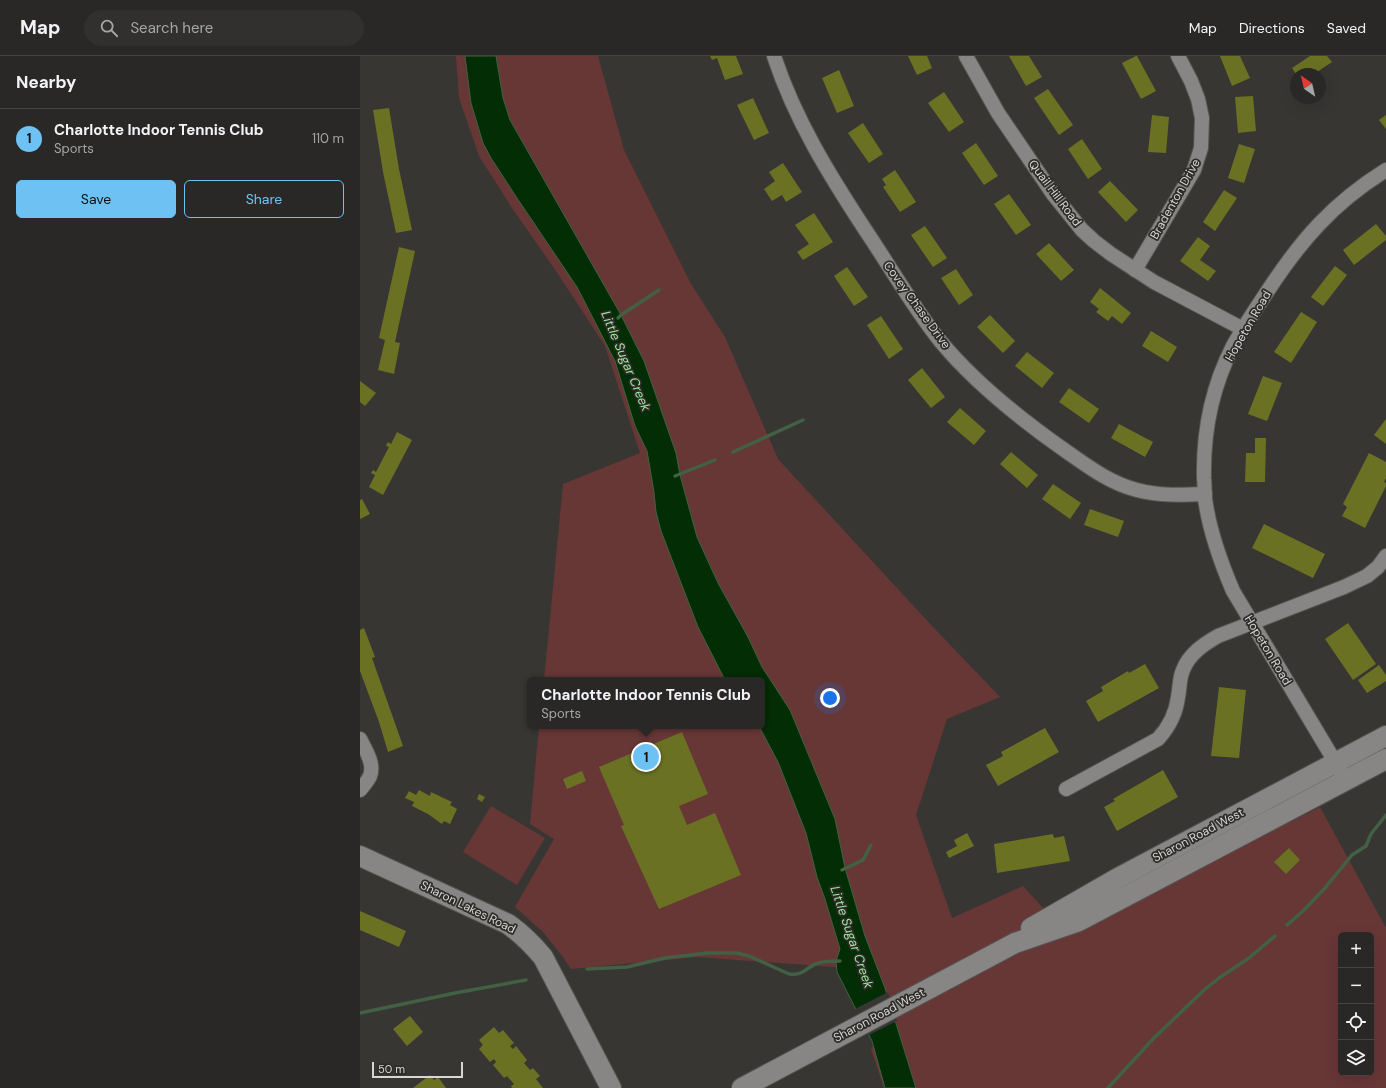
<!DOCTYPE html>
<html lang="en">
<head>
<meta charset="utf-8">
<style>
	:root { --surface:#292826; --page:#31302e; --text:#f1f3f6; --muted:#a5a6a7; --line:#454443; --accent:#6ec2f3 }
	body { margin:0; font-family:"DM Sans",sans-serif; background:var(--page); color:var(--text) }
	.controls { position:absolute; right:12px; bottom:12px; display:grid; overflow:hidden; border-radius:6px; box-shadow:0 4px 16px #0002 }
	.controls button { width:36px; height:36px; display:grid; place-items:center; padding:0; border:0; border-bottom:1px solid var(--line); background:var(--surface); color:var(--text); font:20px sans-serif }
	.compass { position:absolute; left:930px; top:12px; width:36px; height:36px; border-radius:50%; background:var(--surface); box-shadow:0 4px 16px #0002; rotate:326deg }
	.scale { position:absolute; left:12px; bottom:10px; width:91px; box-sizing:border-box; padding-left:4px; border:2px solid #d8d7d6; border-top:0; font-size:11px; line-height:14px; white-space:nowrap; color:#d8d7d6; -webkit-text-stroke:3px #2d2c29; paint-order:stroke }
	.you { position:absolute; left:470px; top:642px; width:14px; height:14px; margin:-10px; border:3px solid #fff; border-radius:50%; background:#1a73e8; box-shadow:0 0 0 6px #1a73e833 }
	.badge { display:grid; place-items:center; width:26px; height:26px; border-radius:50%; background:var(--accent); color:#111; font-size:13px; font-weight:700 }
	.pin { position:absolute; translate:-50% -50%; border:2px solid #fff; box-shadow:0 1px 4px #0006 }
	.popup { position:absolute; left:167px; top:621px; width:238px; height:52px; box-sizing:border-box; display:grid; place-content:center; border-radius:6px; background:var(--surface); filter:drop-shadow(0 1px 3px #0005); font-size:13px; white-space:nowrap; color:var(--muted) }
	.popup b { font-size:15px; color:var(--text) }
	.popup::after { content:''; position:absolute; left:50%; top:100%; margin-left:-8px; border:8px solid transparent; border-top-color:var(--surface) }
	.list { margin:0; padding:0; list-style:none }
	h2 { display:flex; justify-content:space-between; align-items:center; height:52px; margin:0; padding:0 16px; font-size:17px }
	h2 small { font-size:13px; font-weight:400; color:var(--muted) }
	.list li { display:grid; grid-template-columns:26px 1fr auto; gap:12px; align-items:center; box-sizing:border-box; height:60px; padding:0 16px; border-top:1px solid var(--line) }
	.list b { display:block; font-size:15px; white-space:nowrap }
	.list p { margin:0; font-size:13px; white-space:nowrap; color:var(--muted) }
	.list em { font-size:13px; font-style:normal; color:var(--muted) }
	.actions { display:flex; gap:8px; padding:12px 16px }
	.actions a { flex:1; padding:9px 0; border:1px solid var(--accent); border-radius:6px; text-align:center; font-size:14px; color:var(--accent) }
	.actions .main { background:var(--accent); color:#111 }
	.icon { flex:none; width:22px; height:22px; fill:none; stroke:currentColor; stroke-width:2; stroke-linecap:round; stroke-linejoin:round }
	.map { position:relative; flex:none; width:1026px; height:1032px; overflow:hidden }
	header { display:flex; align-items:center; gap:24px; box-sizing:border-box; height:56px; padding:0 20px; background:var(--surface); border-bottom:1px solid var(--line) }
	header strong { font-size:19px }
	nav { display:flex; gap:22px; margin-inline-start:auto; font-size:14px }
	.search { width:280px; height:36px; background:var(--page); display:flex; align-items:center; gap:10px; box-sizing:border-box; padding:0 14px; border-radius:22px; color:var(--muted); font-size:15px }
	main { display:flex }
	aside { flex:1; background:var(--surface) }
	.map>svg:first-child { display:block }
	.green { fill:#673736; fill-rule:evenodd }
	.water { fill:#022d05; stroke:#426044 }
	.pier { fill:#373633 }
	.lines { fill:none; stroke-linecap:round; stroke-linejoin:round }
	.stream { stroke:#426044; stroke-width:3.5 }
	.building { fill:#6b7123 }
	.street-casing { stroke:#565553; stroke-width:16 }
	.secondary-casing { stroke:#565553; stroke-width:22 }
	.street { stroke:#888684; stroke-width:14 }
	.secondary { stroke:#888684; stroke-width:20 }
	.labels { text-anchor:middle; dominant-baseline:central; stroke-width:3.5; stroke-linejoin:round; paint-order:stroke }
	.street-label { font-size:12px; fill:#d8d7d6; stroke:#2d2c29 }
	.water-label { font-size:13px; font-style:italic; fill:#9ce99b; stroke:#2d2c29 }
</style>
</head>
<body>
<header>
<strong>Map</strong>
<div class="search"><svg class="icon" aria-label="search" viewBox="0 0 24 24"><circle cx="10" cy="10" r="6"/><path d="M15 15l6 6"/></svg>Search here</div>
<nav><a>Map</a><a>Directions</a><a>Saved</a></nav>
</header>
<main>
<aside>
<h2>Nearby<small></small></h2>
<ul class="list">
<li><span class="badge">1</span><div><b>Charlotte Indoor Tennis Club</b><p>Sports</p></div><em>110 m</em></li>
</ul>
<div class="actions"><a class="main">Save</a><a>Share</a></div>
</aside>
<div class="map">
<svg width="1026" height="1032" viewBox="0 0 1026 1032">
	<rect width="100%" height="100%" fill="#373633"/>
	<!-- green -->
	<g class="green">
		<path d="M96,0H238L264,94L331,228L365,281L418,403L573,571L640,641L587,663L556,759L592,862L663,830L707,878L960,751L1026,872V1032H524L511,993L524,977L501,913L337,901L211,913L203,901L183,876L155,851L194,783L170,768L179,670H402V624H184L203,428L280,397L245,290L198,218L152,152L119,100L99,42ZM981,879H1011V1017H981Z"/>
		<polygon points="131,750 185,782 157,829 103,796"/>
	</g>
	<!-- water -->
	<polygon class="water" points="105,0 136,0 143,42 150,64 261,259 284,305 316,397 320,419 337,481 358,527 388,581 402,611 430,654 475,763 485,812 505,880 525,932 556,1032 525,1032 512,985 477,916 476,905 480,893 465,843 457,821 446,777 418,706 399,670 402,670 402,624 365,624 338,571 301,475 296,456 294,436 287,395 275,370 255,305 217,231 157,142 131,102 123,87 111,47"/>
	<!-- pier -->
	<polygon class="pier" points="528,936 537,965 507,980 493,954"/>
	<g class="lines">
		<!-- stream -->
		<g class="stream">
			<polyline points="258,262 261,259 299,234"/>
			<polyline points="373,396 443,364"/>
			<polyline points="315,420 355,404"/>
			<polyline points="482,814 503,804 511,789"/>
			<polyline points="927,869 943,855 965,832 992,799 1006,790 1011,778 1026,759"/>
			<path d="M227,913L267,911L305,902L347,897H377L389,900L429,918C444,920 446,911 458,907C465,905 473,905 480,905"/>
			<polyline points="0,957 95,937 166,924"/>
			<polyline points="748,1032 793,983 844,934 859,922 889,902 915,880"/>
		</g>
	</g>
	<!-- building -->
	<g class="building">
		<polygon points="350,0 376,0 383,18 365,24 357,2 352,4"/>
		<polygon points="548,0 567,0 572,12 557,19"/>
		<polygon points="649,0 669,0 682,21 666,30"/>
		<polygon points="776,0 777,0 796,35 781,43 762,7"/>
		<polygon points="860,0 880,0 890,22 872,30"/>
		<polygon points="950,0 967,0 972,6 954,18 936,18 932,12"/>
		<polygon points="479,14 494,50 477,57 462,22"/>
		<polygon points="688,33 713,69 699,79 674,42"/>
		<polygon points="584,36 604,66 589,76 568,47"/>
		<polygon points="893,40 896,75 878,77 875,41"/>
		<polygon points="393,42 409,77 394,84 377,49"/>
		<polygon points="29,52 39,113 52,174 36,177 23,116 13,54"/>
		<polygon points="792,59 809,61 806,97 788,96"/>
		<polygon points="1026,59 1026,73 1019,64"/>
		<polygon points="503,67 523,98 509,107 488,77"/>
		<polygon points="722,83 742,113 728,123 708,93"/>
		<polygon points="616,87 638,120 624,129 602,97"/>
		<polygon points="879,88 895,93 884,127 868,122"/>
		<polygon points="423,107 442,136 426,146 422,139 412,145 404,133 415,125 409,116"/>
		<polygon points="535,114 556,146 540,156 523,131 526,129 522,123"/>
		<polygon points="750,125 778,154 766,166 738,136"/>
		<polygon points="864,134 877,142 855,175 843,166"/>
		<polygon points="649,138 671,169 656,179 634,148"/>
		<polygon points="454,157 473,186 443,204 437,196 449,188 435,169"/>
		<polygon points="1016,168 1026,180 1026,184 994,209 983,194"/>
		<polygon points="565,170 587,202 573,211 551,179"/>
		<polygon points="838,181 850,190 840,204 856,215 848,225 820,205"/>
		<polygon points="689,187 714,214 701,225 676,198"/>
		<polygon points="39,191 55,195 35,286 40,287 34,318 18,314 25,284 19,282"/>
		<polygon points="975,210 987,219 963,250 951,241"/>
		<polygon points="487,211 508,241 494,250 474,220"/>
		<polygon points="596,213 613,239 599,249 581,222"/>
		<polygon points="740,232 771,257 762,268 752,260 748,265 736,256 739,253 730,246"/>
		<polygon points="941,256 957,266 931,307 914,296"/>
		<polygon points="630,259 655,285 643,297 617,271"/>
		<polygon points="521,260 543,293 529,303 507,269"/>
		<polygon points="791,275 817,291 808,306 782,290"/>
		<polygon points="667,296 694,317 682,332 655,310"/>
		<polygon points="562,312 585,341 571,352 548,324"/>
		<polygon points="903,320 922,327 907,365 888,358"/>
		<polygon points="0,325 16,337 5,350 0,346"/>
		<polygon points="709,332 739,353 729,367 699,346"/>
		<polygon points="600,352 626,375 614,389 587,366"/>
		<polygon points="1026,363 1026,388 1014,379"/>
		<polygon points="759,368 793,386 785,401 751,382"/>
		<polygon points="37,376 52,384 23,439 9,431 15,419 11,417 13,414 16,416 29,391 26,390 28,386 31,388"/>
		<polygon points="895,382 906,382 905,426 885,426 886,397 895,397"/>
		<polygon points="651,396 678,419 667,432 640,408"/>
		<polygon points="1009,397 1026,406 1026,422 1024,426 1026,427 1026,430 1005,472 982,460 987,451 983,448"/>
		<polygon points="693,428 721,447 710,463 682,443"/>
		<polygon points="2,443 10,458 0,463 0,444"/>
		<polygon points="730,453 764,465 758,481 724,469"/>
		<polygon points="904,468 965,498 953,522 892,492"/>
		<polygon points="988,567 1016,608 993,624 965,583"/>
		<polygon points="4,572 15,601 12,602 43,690 28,696 19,666 0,615 0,574"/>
		<polygon points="785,608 799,632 738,666 726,645 743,635 741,631 768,615 769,617"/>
		<polygon points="1019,609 1026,619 1026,625 1007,637 998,624"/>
		<polygon points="859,631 886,634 879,702 851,700"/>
		<polygon points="685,672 699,696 638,730 626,709 643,700 641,696"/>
		<polygon points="322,676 348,738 319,750 327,769 355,757 381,819 299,853 261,770 264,769 239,711"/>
		<polygon points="803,714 818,741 757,775 744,751 755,745 753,743"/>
		<polygon points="222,715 226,725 207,733 203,723"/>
		<polygon points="59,734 70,740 71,736 92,746 90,749 97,753 90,768 84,765 82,768 68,758 52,750 54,746 45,742 49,735 56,739"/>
		<polygon points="119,738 125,741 122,746 117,743"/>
		<polygon points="607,777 614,790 589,802 586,796 597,790 594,784"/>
		<polygon points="693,778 694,782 704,780 710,805 637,817 634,788"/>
		<polygon points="929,792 940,804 926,818 914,806"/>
		<polygon points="0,855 46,875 39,891 0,874"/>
		<polygon points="50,960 63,976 47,990 33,973"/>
		<polygon points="134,971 139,977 143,974 154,987 150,990 153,993 156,990 167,1004 164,1007 170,1014 173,1012 180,1020 176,1023 183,1032 152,1032 151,1030 154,1028 147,1020 144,1022 133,1009 136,1006 134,1003 130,1006 119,993 123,989 119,984"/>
		<polygon points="70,1019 74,1024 78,1021 86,1032 53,1032"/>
	</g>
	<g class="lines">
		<defs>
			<g id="street">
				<path d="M414,0C435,64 470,120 506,175C531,212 553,251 581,286C616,328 659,362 703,393C726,409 749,427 777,434C799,440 822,439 845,438"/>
				<polyline points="606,0 638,57 693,138 722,174 734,185 751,198 794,226 883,273"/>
				<polyline points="775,214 834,114 841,92 842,62 838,43 831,25 818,0"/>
				<path d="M0,683C5,693 15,708 10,720C8,725 3,730 0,734"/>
				<path d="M980,715L977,709L873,535C861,507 851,480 846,449C844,440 845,431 844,422C843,376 852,331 873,290C883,272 895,254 907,236C941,184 973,147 1026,114"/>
				<path d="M706,733L798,683C809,671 816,658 818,641C820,632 819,623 823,614C829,598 844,588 858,580L984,531L1007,520L1018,511L1026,500"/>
			</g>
			<g id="secondary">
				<path d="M0,800L148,868C162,878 172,888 183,901L251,1032"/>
				<polyline points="671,872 758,822 1026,680"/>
				<polyline points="382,1032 655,887 719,865 1026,703"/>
			</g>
		</defs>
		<!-- street casing -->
		<use href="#street" class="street-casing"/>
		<!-- secondary casing -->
		<use href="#secondary" class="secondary-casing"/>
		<!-- street -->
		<use href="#street" class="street"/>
		<!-- secondary -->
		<use href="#secondary" class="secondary"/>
	</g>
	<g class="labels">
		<!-- street labels -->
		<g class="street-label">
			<text transform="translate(695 137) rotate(53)">Quail Hill Road</text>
			<text transform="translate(815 143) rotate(-61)">Bradenton Drive</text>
			<text transform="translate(557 249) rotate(54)">Covey Chase Drive</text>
			<text transform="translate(888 270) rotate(-60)">Hopeton Road</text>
			<text transform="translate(908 594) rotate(59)">Hopeton Road</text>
			<text transform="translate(838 779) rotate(-28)">Sharon Road West</text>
			<text transform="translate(108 851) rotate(26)">Sharon Lakes Road</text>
			<text transform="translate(519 959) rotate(-28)">Sharon Road West</text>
		</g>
		<!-- water labels -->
		<g class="water-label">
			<text transform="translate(266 305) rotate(67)">Little Sugar Creek</text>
			<text transform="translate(492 881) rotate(71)">Little Sugar Creek</text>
		</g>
	</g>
</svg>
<div class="controls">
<button>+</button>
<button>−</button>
<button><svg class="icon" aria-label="locate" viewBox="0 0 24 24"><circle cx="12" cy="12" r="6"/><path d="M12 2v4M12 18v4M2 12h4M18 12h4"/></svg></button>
<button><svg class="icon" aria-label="layers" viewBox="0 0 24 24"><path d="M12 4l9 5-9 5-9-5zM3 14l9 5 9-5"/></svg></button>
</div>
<svg class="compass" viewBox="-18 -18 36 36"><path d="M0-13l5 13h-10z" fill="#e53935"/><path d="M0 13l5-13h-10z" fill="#a5a6a7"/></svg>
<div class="scale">50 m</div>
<div class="you"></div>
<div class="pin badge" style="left:286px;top:701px">1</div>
<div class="popup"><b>Charlotte Indoor Tennis Club</b>Sports</div>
</div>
</main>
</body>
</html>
